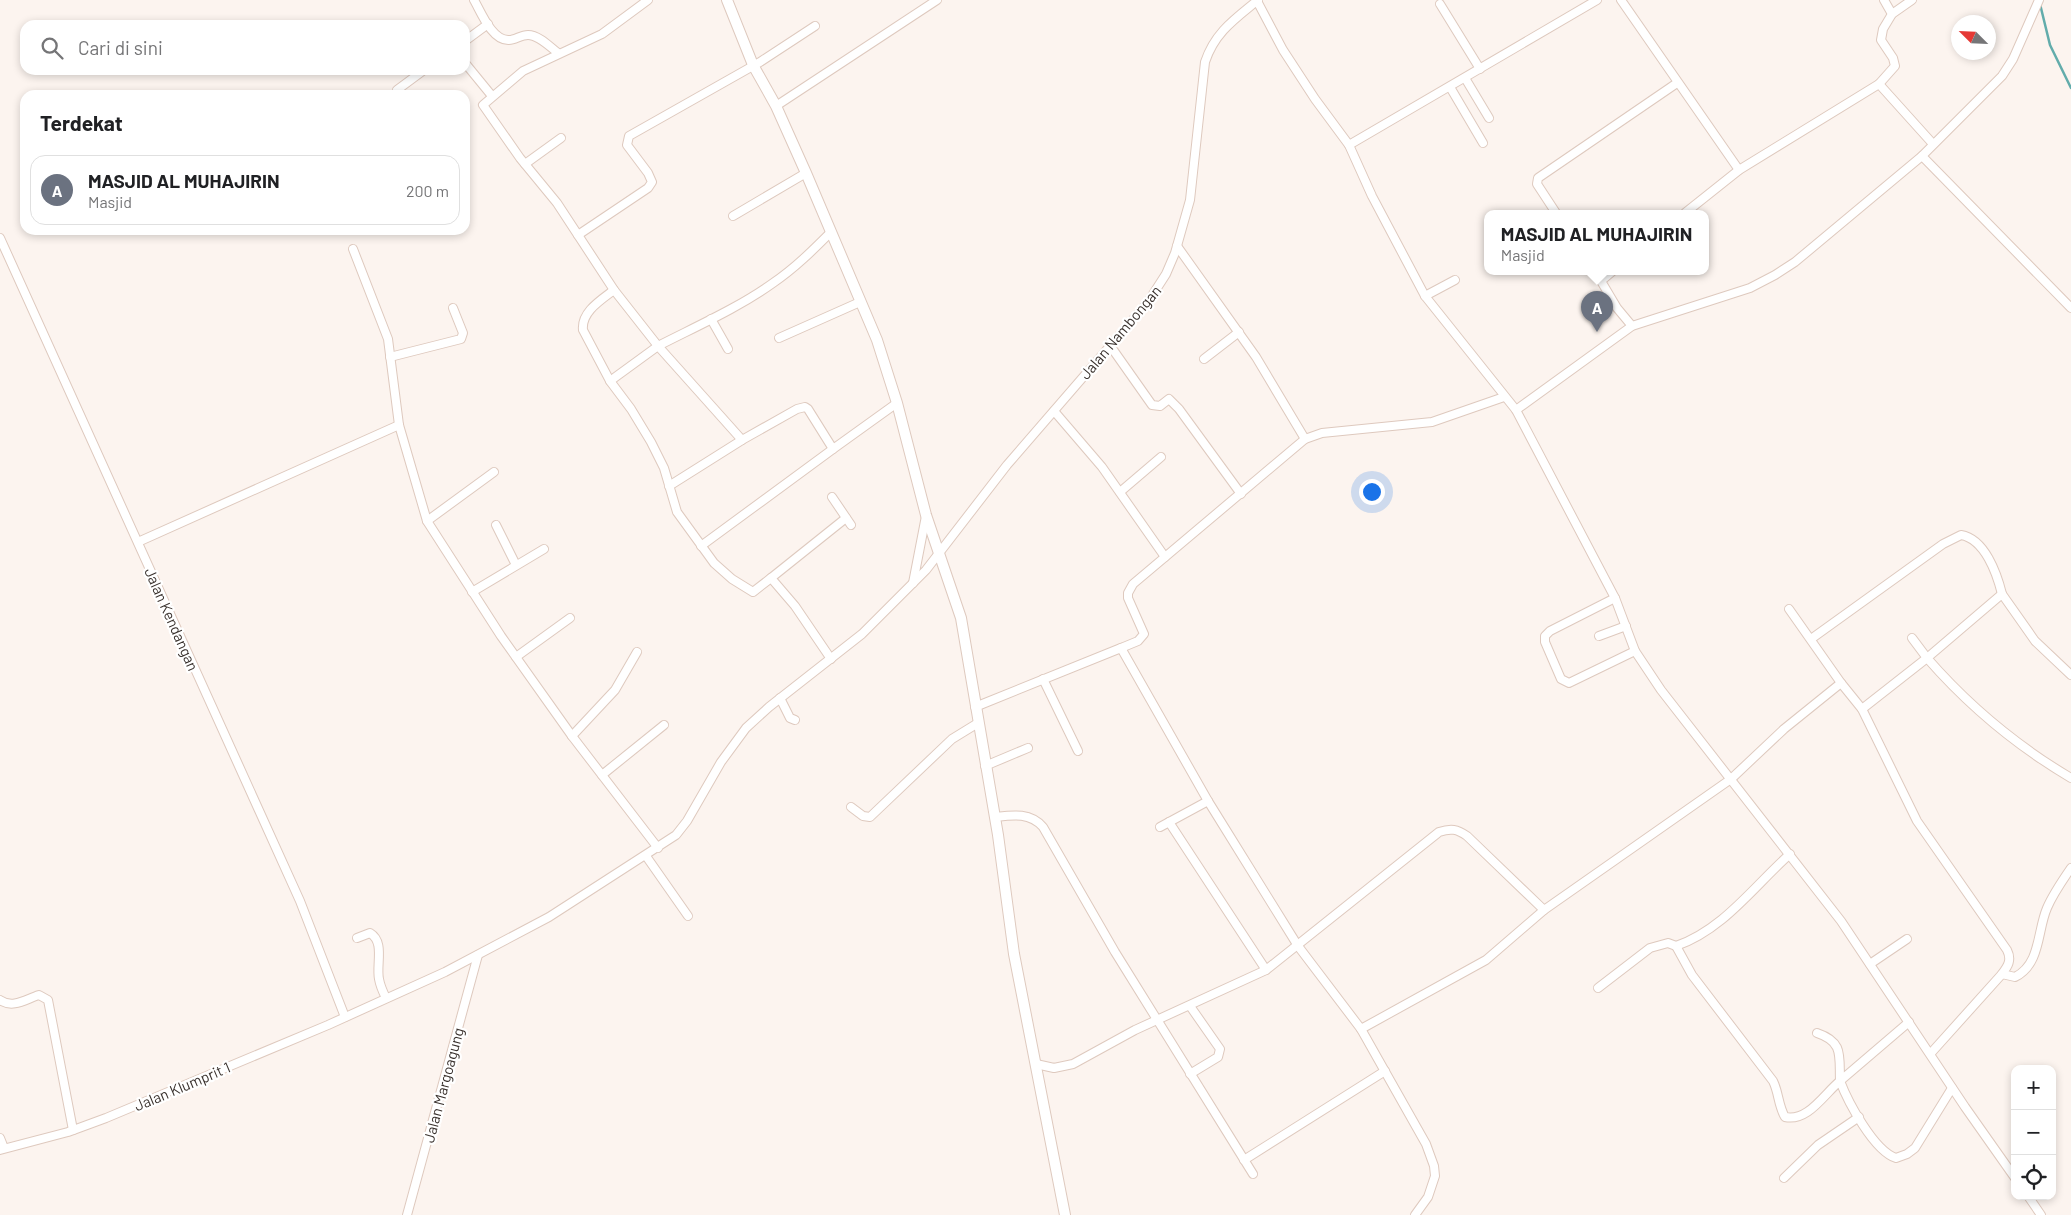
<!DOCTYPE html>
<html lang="id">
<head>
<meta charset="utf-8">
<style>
	:root { --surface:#fff; --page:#f2f2f2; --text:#202124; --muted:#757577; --line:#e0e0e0; --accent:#30797a }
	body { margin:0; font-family:Barlow,sans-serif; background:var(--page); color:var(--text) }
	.controls { position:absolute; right:15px; bottom:15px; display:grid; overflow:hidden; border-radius:10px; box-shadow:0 2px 8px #0003 }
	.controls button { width:45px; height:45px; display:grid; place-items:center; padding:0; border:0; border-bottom:1px solid var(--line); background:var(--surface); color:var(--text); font:25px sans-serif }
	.compass { position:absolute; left:1951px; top:15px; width:45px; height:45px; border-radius:50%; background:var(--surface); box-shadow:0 2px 8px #0003; rotate:294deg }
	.you { position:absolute; left:1371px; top:491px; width:18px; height:18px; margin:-12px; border:4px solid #fff; border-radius:50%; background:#1a73e8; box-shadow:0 0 0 8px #1a73e833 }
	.badge { display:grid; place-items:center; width:32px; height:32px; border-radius:50%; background:var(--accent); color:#fff; font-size:16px; font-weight:700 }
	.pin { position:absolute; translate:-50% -41px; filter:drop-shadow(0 1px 2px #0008) }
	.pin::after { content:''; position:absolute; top:26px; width:18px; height:15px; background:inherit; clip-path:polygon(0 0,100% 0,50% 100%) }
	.popup { position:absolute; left:1484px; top:210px; width:225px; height:65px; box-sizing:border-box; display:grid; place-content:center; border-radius:10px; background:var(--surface); filter:drop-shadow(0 1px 4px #0005); font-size:16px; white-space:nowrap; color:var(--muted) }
	.popup b { font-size:19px; color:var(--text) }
	.popup::after { content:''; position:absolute; left:50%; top:100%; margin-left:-10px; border:10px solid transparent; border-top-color:var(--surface) }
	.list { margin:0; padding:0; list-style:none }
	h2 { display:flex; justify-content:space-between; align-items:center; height:65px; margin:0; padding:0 20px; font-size:21px }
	h2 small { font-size:16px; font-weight:400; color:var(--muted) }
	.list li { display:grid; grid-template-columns:32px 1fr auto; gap:15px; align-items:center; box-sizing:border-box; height:70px; margin:0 10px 10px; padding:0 10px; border:1px solid var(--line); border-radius:15px }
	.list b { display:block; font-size:19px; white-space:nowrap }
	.list p { margin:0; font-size:16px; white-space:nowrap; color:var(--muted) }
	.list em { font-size:16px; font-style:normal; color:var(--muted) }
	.icon { flex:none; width:28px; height:28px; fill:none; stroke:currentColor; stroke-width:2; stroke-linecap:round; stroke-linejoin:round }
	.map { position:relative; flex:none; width:2071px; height:1215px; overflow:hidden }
	.search { position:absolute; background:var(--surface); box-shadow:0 2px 8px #0003; left:20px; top:20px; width:450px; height:55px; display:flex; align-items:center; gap:12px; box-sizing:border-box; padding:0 18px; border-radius:15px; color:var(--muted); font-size:19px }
	.panel { position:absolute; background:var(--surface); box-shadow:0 2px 8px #0003; left:20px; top:90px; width:450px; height:145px; border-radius:15px }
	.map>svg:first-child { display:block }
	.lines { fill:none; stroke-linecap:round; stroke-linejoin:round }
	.stream { stroke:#62acab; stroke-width:2.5 }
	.minor-casing { stroke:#dec9be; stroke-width:10 }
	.tertiary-casing { stroke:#dec9be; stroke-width:12 }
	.minor { stroke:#fff; stroke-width:8 }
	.tertiary { stroke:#fff; stroke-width:10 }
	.labels { text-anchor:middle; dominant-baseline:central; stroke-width:4.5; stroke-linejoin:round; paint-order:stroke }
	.street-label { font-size:15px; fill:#39312d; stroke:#fff }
</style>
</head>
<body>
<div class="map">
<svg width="2071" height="1215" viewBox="0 0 2071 1215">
	<rect width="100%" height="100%" fill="#fcf4ef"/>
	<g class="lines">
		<!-- stream -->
		<polyline class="stream" points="2040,4 2050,45 2071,88"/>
		<defs>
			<g id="minor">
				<path d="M474,0C481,12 492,41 509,40C515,40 521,35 528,35C539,35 550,47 558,53"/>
				<path d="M648,0L602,34L523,71L483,105L520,158L557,203L614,290L658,346C697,326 738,308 773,283C795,268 813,250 831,232"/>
				<polyline points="1621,0 1739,170"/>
				<polyline points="1257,1 1283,50 1315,99 1349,145 1372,196 1425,296 1516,410 1615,598 1635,651 1661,690 1841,921 1965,1107 2015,1178"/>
				<polyline points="1440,4 1480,69"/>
				<polyline points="1892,14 1912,0"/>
				<polyline points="465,41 488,24"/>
				<polyline points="465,63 492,96"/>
				<polyline points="1465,78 1489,118"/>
				<polyline points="1879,84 1895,66 1893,58 1881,40 1883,29 1892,14 1884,0"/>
				<polyline points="1450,87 1483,143"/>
				<polyline points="397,90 424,70"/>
				<polyline points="776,106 937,0"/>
				<polyline points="1349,145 1597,0"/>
				<polyline points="1922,156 2071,308"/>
				<polyline points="525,164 561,138"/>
				<polyline points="1556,213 1537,184 1538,178 1677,83"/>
				<polyline points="1685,213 1739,170 1879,84 1933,144"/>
				<polyline points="733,216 806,173"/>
				<polyline points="578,235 648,188 652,182 648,173 627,145 629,136 760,62 815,26"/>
				<polyline points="0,238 300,901 345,1017"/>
				<polyline points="1177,246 1256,357 1305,439"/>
				<polyline points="353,249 388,339 399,425 427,521 501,636 572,736 658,848"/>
				<polyline points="1595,271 1601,281"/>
				<polyline points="1613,271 1601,281 1617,308 1632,326"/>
				<path d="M614,290C601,300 581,312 583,330L610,381L631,409L651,442L664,468L677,512L714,563L732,579L753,592L771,578L795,606L831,659"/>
				<polyline points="1425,296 1455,280"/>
				<polyline points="711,319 728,349"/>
				<polyline points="779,338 860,302"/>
				<polyline points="1109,344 1152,405 1160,406 1169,399 1179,409 1241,494"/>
				<polyline points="390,357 461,339 463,333 453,308"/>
				<polyline points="1204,359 1239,332"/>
				<polyline points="610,381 658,346 742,440"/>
				<polyline points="1516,410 1632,326 1750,288 1775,275 1795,262 1922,156 2002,76 2013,59 2039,0"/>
				<polyline points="1054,411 1102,467 1165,557"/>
				<polyline points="669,486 742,440 797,409 805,407 808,409 833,449 897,403"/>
				<polyline points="1120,492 1161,457"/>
				<polyline points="832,497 851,525"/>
				<polyline points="427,521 494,472"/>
				<polyline points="496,525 516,565"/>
				<polyline points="138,542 399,425"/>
				<polyline points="701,546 833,449"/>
				<polyline points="771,578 846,518"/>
				<polyline points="913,583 926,516"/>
				<polyline points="472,592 544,549"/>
				<polyline points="1615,598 1550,631 1545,636 1545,642 1561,679 1569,683 1635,651"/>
				<path d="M1789,609L1841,683L1862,709L1917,821L2007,950C2012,960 2008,966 2002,974"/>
				<polyline points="1599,636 1626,626"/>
				<path d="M1811,639L1943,544L1961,535C1985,539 1997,574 2002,594"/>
				<polyline points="1121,648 1138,641 1144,634 1128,598 1128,593 1133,584 1305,439 1322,433 1432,422 1504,397"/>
				<polyline points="516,657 570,618"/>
				<path d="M2071,675L2035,641L2002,594L1927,658C1968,705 2017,746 2071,778"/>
				<polyline points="1043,679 1078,751"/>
				<polyline points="780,698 790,718 795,720"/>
				<polyline points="975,707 1121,648 1208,801 1298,946 1361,1029 1426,1144 1434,1166 1435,1176 1428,1197 1415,1215"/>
				<polyline points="1862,709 1927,658 1912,638"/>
				<polyline points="572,736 615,690 637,652"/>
				<polyline points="985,766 1028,748"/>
				<polyline points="602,775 664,725"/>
				<polyline points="851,807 863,816 870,817 952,739 978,723"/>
				<path d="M995,817C1012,815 1030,812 1043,827L1115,952L1253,1174"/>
				<polyline points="1169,822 1266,970"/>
				<polyline points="1160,827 1208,801"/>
				<path d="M1790,854C1754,886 1723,930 1676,946L1692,975L1773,1081C1779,1093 1778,1105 1785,1117C1808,1122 1824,1094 1840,1081C1848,1102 1874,1151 1896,1158L1907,1154L1915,1148L1952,1088"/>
				<polyline points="646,856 688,916"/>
				<path d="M357,938L370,933C385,942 376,964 379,979C380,985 383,992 386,998"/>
				<polyline points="1870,964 1907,939"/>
				<polyline points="1598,988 1650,948 1668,943 1676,946"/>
				<path d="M0,1000C13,1009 26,999 39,995L48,1000L73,1130"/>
				<polyline points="1361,1029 1486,960 1544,910"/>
				<path d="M1817,1033C1844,1042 1839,1056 1840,1081L1909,1022"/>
				<path d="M1931,1053L2002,974L2015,977C2041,964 2037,931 2047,908C2053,894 2062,881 2071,868"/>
				<path d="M1036,1064L1054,1068L1073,1064L1135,1030L1266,970L1439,832C1451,828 1457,829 1467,836L1544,910L1731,779L1784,729L1841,683"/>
				<polyline points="1190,1074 1218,1057 1220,1049 1190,1006"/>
				<polyline points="0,1138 4,1148"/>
				<path d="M0,1150L68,1132L106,1118L328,1025L445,972L549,917L676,835L687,821L721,762L746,728L769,707L862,634L926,570L1007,465L1148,302L1166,274L1175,253L1190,200L1205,62C1215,32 1235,19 1258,0"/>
				<polyline points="1244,1160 1385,1071"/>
				<polyline points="1784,1178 1818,1145 1859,1117"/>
				<polyline points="2028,1196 2041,1215"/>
				<polyline points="407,1215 478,955"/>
			</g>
			<polyline id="tertiary" points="727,0 753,65 776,106 806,173 877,340 897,403 926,515 961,618 998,835 1014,954 1065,1215"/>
		</defs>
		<!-- minor casing -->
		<use href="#minor" class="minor-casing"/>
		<!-- tertiary casing -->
		<use href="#tertiary" class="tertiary-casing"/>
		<!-- minor -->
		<use href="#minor" class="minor"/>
		<!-- tertiary -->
		<use href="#tertiary" class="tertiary"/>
	</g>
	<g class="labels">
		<!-- street labels -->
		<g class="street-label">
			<text transform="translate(1120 332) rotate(-50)">Jalan Nambongan</text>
			<text transform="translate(172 619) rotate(66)">Jalan Kendangan</text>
			<text transform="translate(443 1085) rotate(-75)">Jalan Margoagung</text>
			<text transform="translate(182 1086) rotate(-23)">Jalan Klumprit 1</text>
		</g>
	</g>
</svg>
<div class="controls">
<button>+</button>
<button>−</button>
<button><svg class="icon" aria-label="locate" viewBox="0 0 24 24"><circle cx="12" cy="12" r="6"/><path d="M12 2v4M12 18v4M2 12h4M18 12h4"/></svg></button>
</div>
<svg class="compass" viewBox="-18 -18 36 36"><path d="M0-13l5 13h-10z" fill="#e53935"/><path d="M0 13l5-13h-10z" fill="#757577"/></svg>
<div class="you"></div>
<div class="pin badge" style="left:1597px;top:332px;background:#6b7280">A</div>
<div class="popup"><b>MASJID AL MUHAJIRIN</b>Masjid</div>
<div class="search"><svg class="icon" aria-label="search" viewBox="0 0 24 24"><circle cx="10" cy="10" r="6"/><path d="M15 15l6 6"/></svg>Cari di sini</div>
<section class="panel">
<h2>Terdekat<small></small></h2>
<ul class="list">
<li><span class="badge" style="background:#6b7280">A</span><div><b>MASJID AL MUHAJIRIN</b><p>Masjid</p></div><em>200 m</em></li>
</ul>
</section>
</div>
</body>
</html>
